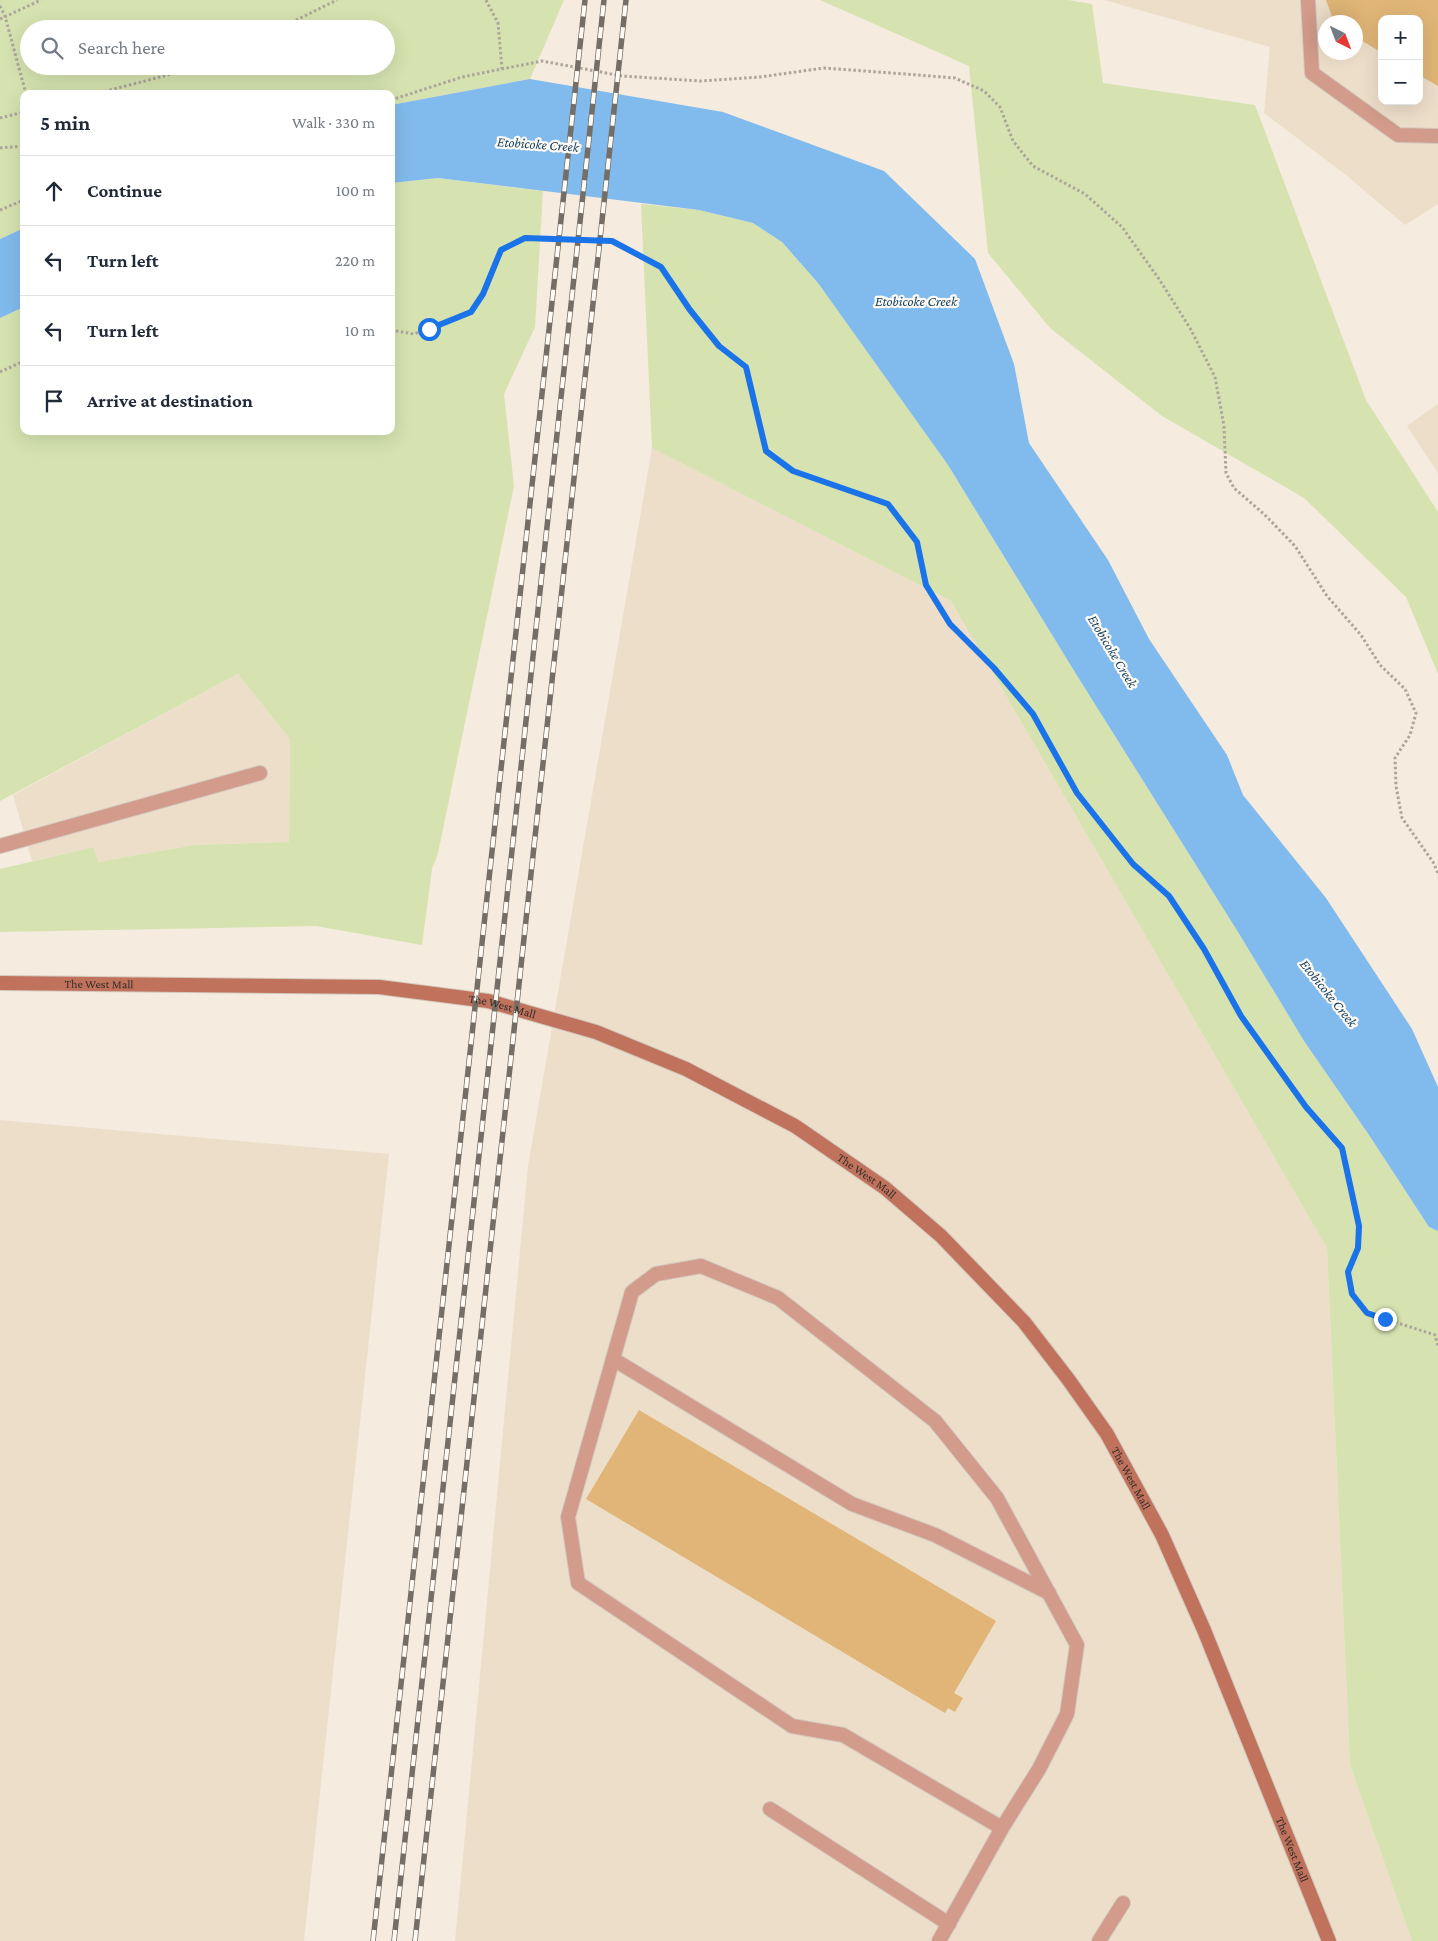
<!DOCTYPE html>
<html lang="en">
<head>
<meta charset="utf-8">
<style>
	:root { --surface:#fff; --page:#f6f6f7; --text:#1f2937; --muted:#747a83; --line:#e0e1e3 }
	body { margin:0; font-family:"Crimson Pro",serif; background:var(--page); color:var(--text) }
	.controls { position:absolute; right:15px; top:15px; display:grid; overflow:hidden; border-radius:10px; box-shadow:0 5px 20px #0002 }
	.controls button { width:45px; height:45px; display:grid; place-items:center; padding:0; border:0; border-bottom:1px solid var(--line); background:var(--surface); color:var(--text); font:25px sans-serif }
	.compass { position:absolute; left:1318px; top:15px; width:45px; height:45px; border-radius:50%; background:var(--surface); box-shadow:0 5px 20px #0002; rotate:138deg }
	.stop { position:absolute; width:15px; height:15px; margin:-11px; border:4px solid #1a73e8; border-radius:50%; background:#fff }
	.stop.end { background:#1a73e8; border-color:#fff; box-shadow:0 1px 5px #0008 }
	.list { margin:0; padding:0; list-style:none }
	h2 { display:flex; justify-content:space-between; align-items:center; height:65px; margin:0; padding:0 20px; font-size:21px }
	h2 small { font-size:16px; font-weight:400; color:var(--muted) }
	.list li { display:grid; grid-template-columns:32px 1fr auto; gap:15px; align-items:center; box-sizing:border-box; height:70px; padding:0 20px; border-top:1px solid var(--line) }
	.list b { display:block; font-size:19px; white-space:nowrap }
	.list em { font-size:16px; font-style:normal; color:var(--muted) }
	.icon { flex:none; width:28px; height:28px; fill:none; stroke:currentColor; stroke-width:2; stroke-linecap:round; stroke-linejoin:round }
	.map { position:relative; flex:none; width:1438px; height:1941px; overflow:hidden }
	.search { position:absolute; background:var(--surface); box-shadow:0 5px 20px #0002; left:20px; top:20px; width:375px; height:55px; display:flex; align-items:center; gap:12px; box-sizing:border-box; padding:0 18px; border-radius:28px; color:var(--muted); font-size:19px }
	.panel { position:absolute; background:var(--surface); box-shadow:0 5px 20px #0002; left:20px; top:90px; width:375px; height:345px; border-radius:10px }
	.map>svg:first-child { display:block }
	.built { fill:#eddeca; fill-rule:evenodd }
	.green { fill:#d6e3b0; fill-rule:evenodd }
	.water { fill:#81bbed }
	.building { fill:#e0b577 }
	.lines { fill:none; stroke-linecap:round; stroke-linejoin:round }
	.service-casing { stroke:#d2c9bd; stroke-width:16 }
	.secondary-casing { stroke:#d2c9bd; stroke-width:16 }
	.path { stroke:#ada59b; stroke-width:3; stroke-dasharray:2.5 2.5; stroke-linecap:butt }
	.service { stroke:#d29b8c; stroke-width:14 }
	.secondary { stroke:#c0725c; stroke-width:14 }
	.rail-casing { stroke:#746e66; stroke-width:5.5 }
	.rail { stroke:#fefaf4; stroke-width:4; stroke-dasharray:11; stroke-linecap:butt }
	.route { stroke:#1a73e8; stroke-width:6 }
	.labels { text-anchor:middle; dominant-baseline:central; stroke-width:4.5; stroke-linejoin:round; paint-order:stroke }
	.street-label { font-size:12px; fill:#312d28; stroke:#fefaf4 }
	.water-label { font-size:14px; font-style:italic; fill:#174263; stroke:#fefaf4 }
</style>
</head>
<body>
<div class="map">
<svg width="1438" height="1941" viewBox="0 0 1438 1941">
	<rect width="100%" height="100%" fill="#f5ebde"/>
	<!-- built -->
	<g class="built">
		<path d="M1104,0H1438V204L1405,225L1346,175L1264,113L1270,47ZM1382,19H1419V101H1382ZM1326,22H1356V52H1326Z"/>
		<polygon points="1438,404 1438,473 1407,426"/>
		<polygon points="652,448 951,601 1327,1248 1350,1765 1412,1941 455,1941 528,1166"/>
		<polygon points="238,674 290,739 289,842 194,845 98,862 94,847 32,861 13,795"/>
		<polygon points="0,1120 389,1154 304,1941 0,1941"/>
	</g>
	<!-- green -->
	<g class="green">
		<path d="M0,0H564L530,79L391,105V94H24V228L0,239ZM29,29H386V66H29Z"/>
		<polygon points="820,0 1068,0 1092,4 1103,83 1255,105 1366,400 1438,512 1438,674 1406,597 1304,498 1162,416 1050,328 988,253 969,66"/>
		<polygon points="438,178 543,191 535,327 504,394 514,486 438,853 432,869 422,945 316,926 0,932 0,869 94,847 98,862 194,845 289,842 290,739 238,674 0,801 0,318 24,307 24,431 391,431 391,183"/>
		<polygon points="641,204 699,210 753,223 782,242 818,283 948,465 1076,674 1238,932 1304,1041 1369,1135 1429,1227 1438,1231 1438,1941 1412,1941 1350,1765 1327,1248 951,601 652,448"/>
	</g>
	<!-- water -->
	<g class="water">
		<polygon points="530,79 723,112 884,171 975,259 1014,364 1029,443 1108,560 1149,639 1227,755 1243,795 1326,898 1412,1029 1438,1087 1438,1231 1429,1227 1369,1135 1304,1041 1238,932 1076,674 948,465 818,283 782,242 753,223 699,210 438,178 391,183 391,105"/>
		<polygon points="24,228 24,307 0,318 0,239"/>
	</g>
	<!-- building -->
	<g class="building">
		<polygon points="1326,0 1438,0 1438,86 1419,75 1419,19 1382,19 1382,53 1356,37 1356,22 1334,22"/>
		<polygon points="639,1410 996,1621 954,1693 963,1698 955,1712 948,1708 945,1713 586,1499"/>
	</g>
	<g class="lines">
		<defs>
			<g id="service">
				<polyline points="1308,0 1312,73 1398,135 1438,136"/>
				<polyline points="0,846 260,773"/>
				<polyline points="613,1359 852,1504 935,1535 1049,1593"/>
				<polyline points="770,1809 949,1924"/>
				<polyline points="939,1941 1002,1828 1039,1769 1067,1714 1077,1645 997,1498 935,1421 778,1298 701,1266 656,1274 632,1292 568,1517 578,1583 792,1726 843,1735 1002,1828"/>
				<polyline points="1099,1941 1123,1903"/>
			</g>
			<g id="secondary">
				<path id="s1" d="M0,983L379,987L488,1001L596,1032L686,1069L795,1126L885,1188L941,1236L1024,1322L1068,1379L1107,1434L1162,1535L1204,1630L1329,1941"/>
			</g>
		</defs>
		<!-- service casing -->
		<use href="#service" class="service-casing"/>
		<!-- secondary casing -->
		<use href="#secondary" class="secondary-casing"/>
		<!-- path -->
		<g class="path">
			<polyline points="486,0 498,23 502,69"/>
			<polyline points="0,6 5,16 26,94"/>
			<polyline points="0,19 41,0"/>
			<polyline points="278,29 337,0"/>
			<polyline points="95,94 202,66"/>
			<polyline points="391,100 462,77 542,61 622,76 701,81 760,77 824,68 905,74 955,78 984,91 1000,107 1013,141 1033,166 1085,194 1122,227 1159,279 1190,328 1215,377 1224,426 1226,473 1234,488 1265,515 1295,546 1327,596 1361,635 1380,665 1405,689 1416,713 1410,735 1395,758 1396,786 1402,818 1433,862 1438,873"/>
			<polyline points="0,118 24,112"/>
			<polyline points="0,148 24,146"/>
			<polyline points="0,210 24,200"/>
			<polyline points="391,330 414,334 471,312 483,295 501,250 525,238 611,241 661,267 690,310 719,346 746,367 766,451 793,471 888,504 917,543 926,585 950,624 994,668 1033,714 1077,793 1133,864 1169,896 1204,949 1241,1016 1307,1107 1342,1149 1359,1226 1358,1248 1348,1272 1352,1294 1367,1313 1435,1335 1438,1346"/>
			<polyline points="0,372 24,361"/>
		</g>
		<!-- service -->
		<use href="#service" class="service"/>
		<!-- secondary -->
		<use href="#secondary" class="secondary"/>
		<defs>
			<g id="rail">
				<polyline points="373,1941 585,0"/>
				<polyline points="394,1941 604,0"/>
				<polyline points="415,1941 626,0"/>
			</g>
		</defs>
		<!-- rail casing -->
		<use href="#rail" class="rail-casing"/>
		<!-- rail -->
		<use href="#rail" class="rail"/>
	</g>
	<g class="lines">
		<!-- route -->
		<polyline class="route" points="429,329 471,312 483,294 501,250 525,238 612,241 661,267 690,310 719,346 746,367 766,451 793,471 888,504 917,542 926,585 950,624 994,668 1033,714 1077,793 1133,864 1169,896 1204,949 1241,1016 1306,1107 1342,1148 1359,1226 1358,1248 1348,1272 1352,1294 1367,1313 1385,1319"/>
	</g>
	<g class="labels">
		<!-- street labels -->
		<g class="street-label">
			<text stroke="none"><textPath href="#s1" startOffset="99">The West Mall</textPath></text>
			<text stroke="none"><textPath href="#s1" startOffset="504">The West Mall</textPath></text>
			<text stroke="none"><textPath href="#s1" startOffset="909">The West Mall</textPath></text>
			<text stroke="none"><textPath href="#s1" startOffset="1314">The West Mall</textPath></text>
			<text stroke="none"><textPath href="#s1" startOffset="1719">The West Mall</textPath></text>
		</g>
		<!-- water labels -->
		<g class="water-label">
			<text transform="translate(538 144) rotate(4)">Etobicoke Creek</text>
			<text x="916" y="301">Etobicoke Creek</text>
			<text transform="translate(1113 651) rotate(59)">Etobicoke Creek</text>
			<text transform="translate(1329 993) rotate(51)">Etobicoke Creek</text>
		</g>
	</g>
</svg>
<div class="controls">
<button>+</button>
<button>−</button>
</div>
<svg class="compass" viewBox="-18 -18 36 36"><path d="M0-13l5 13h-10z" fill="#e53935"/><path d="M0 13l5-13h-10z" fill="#747a83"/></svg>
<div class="stop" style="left:429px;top:329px"></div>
<div class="stop end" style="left:1385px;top:1319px"></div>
<div class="search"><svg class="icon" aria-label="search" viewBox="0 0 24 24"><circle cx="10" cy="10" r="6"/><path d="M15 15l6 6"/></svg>Search here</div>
<section class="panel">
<h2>5 min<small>Walk · 330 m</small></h2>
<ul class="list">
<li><svg class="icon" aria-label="ahead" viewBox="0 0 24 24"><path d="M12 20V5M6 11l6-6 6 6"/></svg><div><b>Continue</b></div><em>100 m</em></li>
<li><svg class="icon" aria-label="left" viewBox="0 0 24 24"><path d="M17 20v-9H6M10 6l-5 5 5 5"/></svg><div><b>Turn left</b></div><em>220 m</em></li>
<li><svg class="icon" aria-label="left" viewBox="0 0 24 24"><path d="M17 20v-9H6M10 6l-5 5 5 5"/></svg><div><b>Turn left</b></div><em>10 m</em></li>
<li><svg class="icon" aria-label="arrive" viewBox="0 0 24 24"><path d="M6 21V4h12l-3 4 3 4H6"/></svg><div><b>Arrive at destination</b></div></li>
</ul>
</section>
</div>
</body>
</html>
